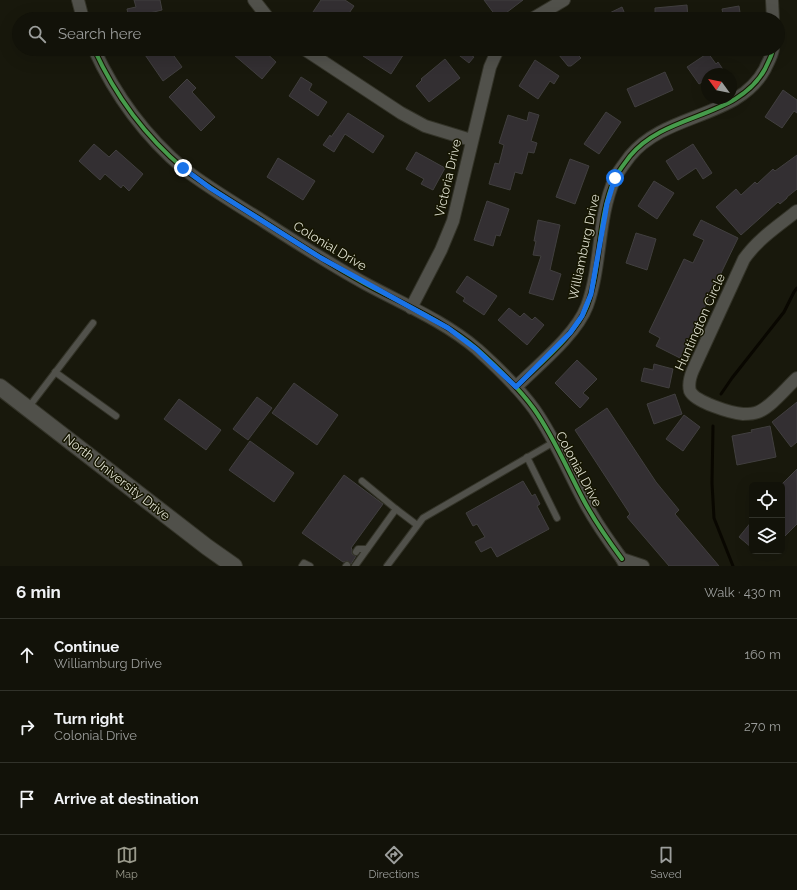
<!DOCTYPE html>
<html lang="en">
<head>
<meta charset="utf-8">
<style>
	:root { --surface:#121209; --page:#1b1b12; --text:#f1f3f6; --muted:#9c9e9c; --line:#31322a; --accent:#99998b }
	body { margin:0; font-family:Raleway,sans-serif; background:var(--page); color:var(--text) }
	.controls { position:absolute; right:12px; bottom:12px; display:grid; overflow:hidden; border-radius:6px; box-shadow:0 4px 16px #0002 }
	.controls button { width:36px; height:36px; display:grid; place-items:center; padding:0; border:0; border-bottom:1px solid var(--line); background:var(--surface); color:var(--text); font:20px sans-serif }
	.compass { position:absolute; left:701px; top:68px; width:36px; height:36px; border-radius:50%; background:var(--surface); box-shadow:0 4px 16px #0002; rotate:303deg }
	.stop { position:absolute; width:12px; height:12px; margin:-9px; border:3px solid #1a73e8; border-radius:50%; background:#fff }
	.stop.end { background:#1a73e8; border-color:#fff; box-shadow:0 1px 4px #0008 }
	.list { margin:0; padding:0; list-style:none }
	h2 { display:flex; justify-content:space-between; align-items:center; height:52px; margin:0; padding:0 16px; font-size:17px }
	h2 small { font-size:13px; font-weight:400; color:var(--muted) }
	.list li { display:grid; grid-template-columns:26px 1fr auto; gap:12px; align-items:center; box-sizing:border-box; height:72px; padding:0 16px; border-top:1px solid var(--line) }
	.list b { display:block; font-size:15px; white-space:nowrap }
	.list p { margin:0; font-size:13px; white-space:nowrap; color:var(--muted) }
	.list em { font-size:13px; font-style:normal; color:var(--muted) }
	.icon { flex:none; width:22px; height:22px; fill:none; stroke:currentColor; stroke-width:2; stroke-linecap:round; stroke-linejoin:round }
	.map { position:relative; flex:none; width:797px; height:566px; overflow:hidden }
	.search { position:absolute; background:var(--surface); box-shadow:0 4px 16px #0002; left:12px; right:12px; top:12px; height:44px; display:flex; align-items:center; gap:10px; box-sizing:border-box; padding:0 14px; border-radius:22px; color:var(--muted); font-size:15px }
	.sheet { height:268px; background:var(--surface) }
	nav { display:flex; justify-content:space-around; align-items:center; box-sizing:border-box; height:56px; border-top:1px solid var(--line); background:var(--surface); font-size:11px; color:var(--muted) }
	nav a { display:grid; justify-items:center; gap:2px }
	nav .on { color:var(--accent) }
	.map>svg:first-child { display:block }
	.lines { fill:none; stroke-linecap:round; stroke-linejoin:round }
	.stream { stroke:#090701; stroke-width:3 }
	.building { fill:#332f32; stroke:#413f3f }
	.service-casing { stroke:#333328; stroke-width:8 }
	.minor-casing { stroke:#333328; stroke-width:14 }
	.secondary-casing { stroke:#333328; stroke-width:18 }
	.service { stroke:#51514b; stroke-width:6 }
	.minor { stroke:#51514b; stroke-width:12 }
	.secondary { stroke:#50504a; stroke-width:16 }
	.cycleway-casing { stroke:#151501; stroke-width:6 }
	.cycleway { stroke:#469c4c; stroke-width:4 }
	.route { stroke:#1a73e8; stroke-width:5 }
	.labels { text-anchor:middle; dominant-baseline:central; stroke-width:3; stroke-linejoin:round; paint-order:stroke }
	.street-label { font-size:13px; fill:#dedfd0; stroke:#151501 }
</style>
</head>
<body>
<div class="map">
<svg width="797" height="566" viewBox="0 0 797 566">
	<rect width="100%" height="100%" fill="#18180c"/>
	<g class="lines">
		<!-- stream -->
		<g class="stream">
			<polyline points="721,394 732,378 784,312 794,292 797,288"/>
			<polyline points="713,426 712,483 714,518 733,566"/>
		</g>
	</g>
	<!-- building -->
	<g class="building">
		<polygon points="134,0 160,0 162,10 129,18 127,9 136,7"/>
		<polygon points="321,0 345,0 354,6 345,19 316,19 311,15"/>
		<polygon points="484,0 523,0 498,19"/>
		<polygon points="687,5 688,19 655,19 655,8"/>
		<polygon points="739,6 741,19 724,19 722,9"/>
		<polygon points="622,7 627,19 597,19"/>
		<polygon points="141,49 169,49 182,67 163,81"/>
		<polygon points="227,49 262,49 276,62 262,79"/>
		<polygon points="368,49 407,49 391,74 363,56"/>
		<polygon points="451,49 478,49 472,56 474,57 469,63"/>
		<polygon points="554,49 583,49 577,54 581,58 571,66 568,66"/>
		<polygon points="708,53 716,64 718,62 726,74 707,74 707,79 699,84 687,67"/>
		<polygon points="445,59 460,78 429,102 416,86 422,80 421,79"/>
		<polygon points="535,60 559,76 554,84 550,81 538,99 519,86"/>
		<polygon points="665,72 673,90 635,107 627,89"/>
		<polygon points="301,77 312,84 309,90 327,102 318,116 289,96"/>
		<polygon points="187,79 196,88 192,92 215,117 201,131 169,97"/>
		<polygon points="783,90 797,100 797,113 794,111 782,128 765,117"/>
		<polygon points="529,112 539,115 531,141 537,143 534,153 528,152 522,174 515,172 510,190 489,184 495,163 499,164 504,145 499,143 508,115 527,121"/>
		<polygon points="606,112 621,122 599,154 584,144"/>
		<polygon points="348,113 384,136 373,153 345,134 334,152 323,145 330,135 331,137"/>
		<polygon points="94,144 109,157 116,150 143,174 129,191 123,185 121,188 105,174 100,180 79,161"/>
		<polygon points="693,144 712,173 703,179 696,168 678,180 666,161"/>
		<polygon points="416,152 445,168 433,190 421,184 424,179 406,169"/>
		<polygon points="797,155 797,189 787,197 787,198 780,204 778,202 741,235 716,207 736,189 741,195 755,182 757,184 773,169 775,171"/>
		<polygon points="278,158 315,181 303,200 267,177"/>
		<polygon points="570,159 589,166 575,204 556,197"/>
		<polygon points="654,181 674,193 657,219 638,206"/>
		<polygon points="487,201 509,209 500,236 496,235 493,246 474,240"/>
		<polygon points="538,220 560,225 550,270 561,274 553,300 529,293 541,256 533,255 536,241 534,241"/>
		<polygon points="701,220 738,238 680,358 656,346 660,338 649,332 684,259 693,263 704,240 693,235"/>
		<polygon points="636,233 656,239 647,270 626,263"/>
		<polygon points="467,276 497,296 484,315 463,301 465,298 456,292"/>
		<polygon points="509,308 520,317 524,313 532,320 535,317 544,325 527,345 498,320"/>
		<polygon points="577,360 597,379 583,393 589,398 580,408 555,383"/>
		<polygon points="654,364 673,369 669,388 641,381 644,368 653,370"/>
		<polygon points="294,383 338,415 317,445 272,413"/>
		<polygon points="675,394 682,414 654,424 647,404"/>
		<polygon points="257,397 272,408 248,440 233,429"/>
		<polygon points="179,399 221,430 206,450 164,419"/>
		<polygon points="797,402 797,442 791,447 772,422"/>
		<polygon points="607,408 656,482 679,510 675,514 719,566 669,566 627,517 630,514 575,430"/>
		<polygon points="684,415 700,427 683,451 666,439"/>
		<polygon points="770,426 776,457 737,465 732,436 752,432 751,430"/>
		<polygon points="250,441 294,473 274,502 229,470"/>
		<polygon points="797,469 797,524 782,539 782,484"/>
		<polygon points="344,475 383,504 351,548 352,549 352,554 356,556 351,564 348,561 343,562 302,533"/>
		<polygon points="523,481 532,496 535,494 540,504 537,506 549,529 497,557 491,547 481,552 475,542 485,537 477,524 473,526 466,513"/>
		<polygon points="752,521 752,548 739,537"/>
	</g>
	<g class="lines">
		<defs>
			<g id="service">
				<polyline points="55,372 116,416"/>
				<polyline points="28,408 93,323"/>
				<polyline points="527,457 557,518"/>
				<polyline points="362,481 396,509"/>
				<polyline points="356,552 358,549 367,549"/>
				<polyline points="302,566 304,563 310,566"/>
				<polyline points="346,566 347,565"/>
				<polyline points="355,566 396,509 417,525"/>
				<polyline points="387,566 423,518 554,442"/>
			</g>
			<g id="minor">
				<polyline points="78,0 83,19"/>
				<polyline points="254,0 269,19"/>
				<polyline points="772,0 773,19"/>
				<polyline points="532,19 564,0"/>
				<path d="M94,49C115,95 145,136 184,169C209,188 236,204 263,221C297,243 331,265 366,284C403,304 444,321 477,349C497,367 518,387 534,409C554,437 567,469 583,499C594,520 608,540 622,559"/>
				<polyline points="304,49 401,113 425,126 471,140"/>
				<path d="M797,211C778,226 758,239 744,259L693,370C690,377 688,384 690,391C695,402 731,413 743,414C748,414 753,414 758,412C771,407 786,388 797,378"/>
				<polyline points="411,308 441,250 453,221 490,67 498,49"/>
				<path d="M516,387C538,365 576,335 587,306C602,265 597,218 615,178C619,170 625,163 630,156C666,112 738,119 765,69C768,62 772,56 773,49"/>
				<polyline points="625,565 622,559 643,566"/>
			</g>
			<polyline id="secondary" points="0,387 207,547 234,566"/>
		</defs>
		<!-- service casing -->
		<use href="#service" class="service-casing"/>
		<!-- minor casing -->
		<use href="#minor" class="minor-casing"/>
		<!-- secondary casing -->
		<use href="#secondary" class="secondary-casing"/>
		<!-- service -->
		<use href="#service" class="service"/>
		<!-- minor -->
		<use href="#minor" class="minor"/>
		<!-- secondary -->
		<use href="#secondary" class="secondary"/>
		<defs>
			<g id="cycleway">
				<path d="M94,49C115,95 145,136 184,169C209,188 236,204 263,221C297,243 331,265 366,284C403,304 444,321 477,349C497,367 518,387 534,409C554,437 567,469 583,499C594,520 608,540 622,559"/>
				<path d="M516,387C538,365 576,335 587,306C602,265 597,218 615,178C619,170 625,163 630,156C666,112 738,119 765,69C768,62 772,56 773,49"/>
			</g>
		</defs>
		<!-- cycleway casing -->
		<use href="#cycleway" class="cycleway-casing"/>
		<!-- cycleway -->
		<use href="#cycleway" class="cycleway"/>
	</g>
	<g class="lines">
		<!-- route -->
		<polyline class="route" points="183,168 210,188 321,258 448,328 476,349 516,387 570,333 582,316 591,294 607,204 615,178"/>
	</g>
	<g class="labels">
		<!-- street labels -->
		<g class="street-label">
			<text transform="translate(448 178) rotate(-77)">Victoria Drive</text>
			<text transform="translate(330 246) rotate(31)">Colonial Drive</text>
			<text transform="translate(584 247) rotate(-78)">Williamburg Drive</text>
			<text transform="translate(700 322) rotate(-66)">Huntington Circle</text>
			<text transform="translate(579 469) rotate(62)">Colonial Drive</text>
			<text transform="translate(117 477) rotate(38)">North University Drive</text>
		</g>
	</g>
</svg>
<div class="controls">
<button><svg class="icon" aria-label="locate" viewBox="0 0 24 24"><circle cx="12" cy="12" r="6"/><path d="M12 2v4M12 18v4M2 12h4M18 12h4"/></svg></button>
<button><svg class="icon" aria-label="layers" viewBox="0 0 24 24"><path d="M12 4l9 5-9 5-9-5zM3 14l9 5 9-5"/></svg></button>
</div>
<svg class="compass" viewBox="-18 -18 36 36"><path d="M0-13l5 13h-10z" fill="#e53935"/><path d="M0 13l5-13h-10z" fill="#9c9e9c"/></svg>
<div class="stop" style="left:615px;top:178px"></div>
<div class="stop end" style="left:183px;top:168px"></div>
<div class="search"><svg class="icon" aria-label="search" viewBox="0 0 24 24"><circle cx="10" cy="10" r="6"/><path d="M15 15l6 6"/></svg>Search here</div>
</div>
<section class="sheet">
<h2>6 min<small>Walk · 430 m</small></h2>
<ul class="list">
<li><svg class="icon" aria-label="ahead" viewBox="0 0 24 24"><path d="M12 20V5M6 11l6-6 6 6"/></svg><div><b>Continue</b><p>Williamburg Drive</p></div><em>160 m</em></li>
<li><svg class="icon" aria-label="right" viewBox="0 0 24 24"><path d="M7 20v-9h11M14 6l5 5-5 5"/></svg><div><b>Turn right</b><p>Colonial Drive</p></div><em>270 m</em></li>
<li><svg class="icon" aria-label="arrive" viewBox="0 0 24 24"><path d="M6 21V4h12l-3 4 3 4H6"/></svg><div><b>Arrive at destination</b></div></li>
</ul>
</section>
<nav>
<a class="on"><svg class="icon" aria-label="map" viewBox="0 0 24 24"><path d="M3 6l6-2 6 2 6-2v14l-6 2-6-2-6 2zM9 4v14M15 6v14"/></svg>Map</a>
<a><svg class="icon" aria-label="directions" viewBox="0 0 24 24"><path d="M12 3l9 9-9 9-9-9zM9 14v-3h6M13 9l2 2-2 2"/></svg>Directions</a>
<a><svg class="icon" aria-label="saved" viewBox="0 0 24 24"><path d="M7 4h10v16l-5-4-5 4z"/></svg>Saved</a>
</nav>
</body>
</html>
